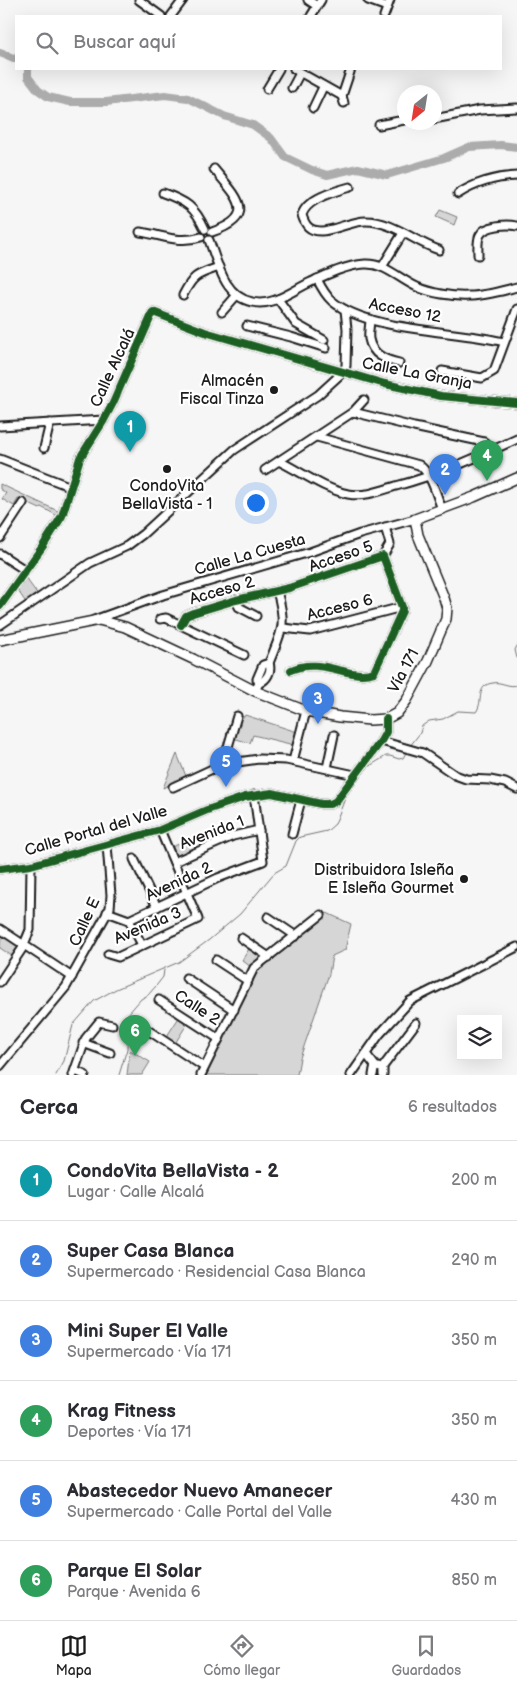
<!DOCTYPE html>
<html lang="es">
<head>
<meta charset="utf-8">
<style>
	:root { --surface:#fff; --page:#f7f7f7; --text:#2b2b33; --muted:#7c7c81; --line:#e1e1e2; --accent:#1c1c1c }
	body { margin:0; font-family:"Balsamiq Sans",sans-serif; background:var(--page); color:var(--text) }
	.controls { position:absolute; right:15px; bottom:15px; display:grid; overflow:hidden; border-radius:0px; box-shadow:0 5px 20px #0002 }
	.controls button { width:45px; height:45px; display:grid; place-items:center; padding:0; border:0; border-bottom:1px solid var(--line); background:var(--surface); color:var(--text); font:25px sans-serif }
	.compass { position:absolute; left:397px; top:85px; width:45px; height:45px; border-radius:50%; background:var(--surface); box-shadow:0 5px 20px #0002; rotate:210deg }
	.you { position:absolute; left:255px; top:502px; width:18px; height:18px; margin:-12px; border:4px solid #fff; border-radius:50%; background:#1a73e8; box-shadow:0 0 0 8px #1a73e833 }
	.badge { display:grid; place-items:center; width:32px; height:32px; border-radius:50%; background:var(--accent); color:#fff; font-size:16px; font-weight:700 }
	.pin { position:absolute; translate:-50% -41px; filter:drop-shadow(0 1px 2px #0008) }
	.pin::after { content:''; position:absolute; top:26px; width:18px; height:15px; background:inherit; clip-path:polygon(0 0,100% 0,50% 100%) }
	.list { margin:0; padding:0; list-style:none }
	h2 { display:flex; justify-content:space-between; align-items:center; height:65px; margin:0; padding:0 20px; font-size:21px }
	h2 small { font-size:16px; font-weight:400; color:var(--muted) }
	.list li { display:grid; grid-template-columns:32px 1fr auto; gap:15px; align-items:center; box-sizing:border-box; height:80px; padding:0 20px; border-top:1px solid var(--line) }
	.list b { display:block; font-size:19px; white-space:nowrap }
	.list p { margin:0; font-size:16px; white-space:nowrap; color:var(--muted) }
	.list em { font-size:16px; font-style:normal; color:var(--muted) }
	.icon { flex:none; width:28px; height:28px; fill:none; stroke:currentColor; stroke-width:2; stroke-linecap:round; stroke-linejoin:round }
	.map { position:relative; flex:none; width:517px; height:1075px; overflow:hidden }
	.search { position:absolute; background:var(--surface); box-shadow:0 5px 20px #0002; left:15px; right:15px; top:15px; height:55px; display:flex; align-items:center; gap:12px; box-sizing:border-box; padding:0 18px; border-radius:0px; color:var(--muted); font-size:19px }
	.sheet { height:545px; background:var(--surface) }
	nav { display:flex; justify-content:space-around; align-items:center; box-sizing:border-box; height:70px; border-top:1px solid var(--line); background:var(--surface); font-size:14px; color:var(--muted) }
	nav a { display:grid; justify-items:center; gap:2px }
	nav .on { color:var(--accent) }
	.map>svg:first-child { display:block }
	.green { fill:#d6d6d6; stroke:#797979 }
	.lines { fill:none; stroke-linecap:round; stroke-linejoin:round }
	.stream { stroke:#727272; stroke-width:1 }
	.river { stroke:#acacac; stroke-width:8 }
	.minor-casing { stroke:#1c1c1c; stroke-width:11 }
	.major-casing { stroke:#1c1c1c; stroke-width:12 }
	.minor { stroke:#fff; stroke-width:7 }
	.major { stroke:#fff; stroke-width:9 }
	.cycleway-casing { stroke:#fff; stroke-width:11 }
	.cycleway { stroke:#1b5e20; stroke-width:8 }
	.poi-dot { fill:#1c1c1c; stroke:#fff; stroke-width:2 }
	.labels { text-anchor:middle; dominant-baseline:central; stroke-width:4.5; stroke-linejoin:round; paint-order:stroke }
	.street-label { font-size:16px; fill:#1c1c1c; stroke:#fff }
	.poi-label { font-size:16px; fill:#1c1c1c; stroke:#fff; text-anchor:end }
</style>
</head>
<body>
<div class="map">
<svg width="517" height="1075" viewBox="0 0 517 1075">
	<rect width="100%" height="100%" fill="#f6f6f6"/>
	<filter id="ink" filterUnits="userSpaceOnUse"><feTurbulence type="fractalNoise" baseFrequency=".02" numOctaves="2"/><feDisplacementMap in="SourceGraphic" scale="10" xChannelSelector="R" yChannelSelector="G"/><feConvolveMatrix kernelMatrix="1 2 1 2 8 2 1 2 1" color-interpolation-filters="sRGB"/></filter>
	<g filter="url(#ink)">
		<!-- green -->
		<g class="green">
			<polygon points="440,210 457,217 454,225 436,217"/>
			<polygon points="0,484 60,512 58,516 41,507 40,509 18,499 14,506 2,499 6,493 0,489"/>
			<polygon points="25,577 39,596 27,604 16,588"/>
			<polygon points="245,715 297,732 294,745 253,735 250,743 233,738 240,716 244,717"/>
			<polygon points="177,754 186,776 163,788"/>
			<polygon points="186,841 192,852 175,860 169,848"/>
			<polygon points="327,913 351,924 345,950 332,956 329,974 300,1058 297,1075 205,1075 257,969"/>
			<polygon points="1,935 18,946 12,956 0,948"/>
			<polygon points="251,946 266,957 252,968 242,960"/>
			<polygon points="180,1016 189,1021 174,1045 165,1039"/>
			<polygon points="130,1050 150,1062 142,1075 127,1075"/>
		</g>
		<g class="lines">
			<!-- stream -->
			<g class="stream">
				<polyline points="517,646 515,650 517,658"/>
				<path d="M410,746L420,733L422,726L429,721L443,719L458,711L476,712C484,702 475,685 493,683C501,681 509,688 517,685"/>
				<polyline points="56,1075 64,1061 73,1025 94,1001 116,989 179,962 209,940 240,914 274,873 286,866 296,841 300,837 327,831 335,824 346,796 368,767 386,756 390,756 399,759 403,758 407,751"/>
				<polyline points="119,1075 127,1049 128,1014 141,999 148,995 156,986 163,977 164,970"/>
			</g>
			<!-- river -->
			<g class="river">
				<polyline points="0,53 16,59"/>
				<polyline points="28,69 28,77 38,90 48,97 70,102 106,102 165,95 188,98 224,116 253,125 271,138 285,157 312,170 327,175 358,168 387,175 444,158 469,147 501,145 517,147"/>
			</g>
			<defs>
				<g id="minor">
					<polyline points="139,0 161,16"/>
					<polyline points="308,0 317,6"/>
					<polyline points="368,0 387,7"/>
					<polyline points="171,16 183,0"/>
					<polyline points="311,16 321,0"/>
					<polyline points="384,16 390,0"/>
					<polyline points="294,69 342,96"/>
					<polyline points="292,88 300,73"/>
					<polyline points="267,89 279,69"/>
					<polyline points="344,103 342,96 351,69"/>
					<polyline points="313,108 323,87"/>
					<polyline points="434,119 480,110 517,108"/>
					<polyline points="379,125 404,120"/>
					<path d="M350,187C335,191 306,199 302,215C305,225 309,231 321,231C333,231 351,221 366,221C392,221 415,242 439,250"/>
					<path d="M163,193C186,201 195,207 205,229"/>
					<path d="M458,194C477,182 495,177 517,176"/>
					<path d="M140,232C163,235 178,244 201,237"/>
					<path d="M212,232C260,216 236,196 214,169"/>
					<path d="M209,240C218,264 224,296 252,302C273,307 293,290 311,282C328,274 347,265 365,264C385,263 399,279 417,287C431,293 453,297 469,296C485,296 501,291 517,287"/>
					<path d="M478,255C478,248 477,240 480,235C485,225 508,224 517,226"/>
					<polyline points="382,267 403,233"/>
					<path d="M317,279C321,287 325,295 332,301C369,332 456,330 504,342"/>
					<path d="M183,295C194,274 197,275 219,267"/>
					<polyline points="278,299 296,324 324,340"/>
					<polyline points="222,312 236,296"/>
					<path d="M370,319C370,325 368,333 369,339C372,355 386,360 399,363"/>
					<polyline points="247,326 291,337 326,348"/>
					<polyline points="442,371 482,378 494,371 517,309"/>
					<polyline points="353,412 414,427 484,442 488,446 489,452"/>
					<polyline points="0,426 104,420"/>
					<path d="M317,437L419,465C432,474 436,495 442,509"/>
					<polyline points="44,448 50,423"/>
					<polyline points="0,459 71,487"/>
					<path d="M279,461C301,472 324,489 348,494C365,497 380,491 396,486C438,475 478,457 517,439"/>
					<polyline points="265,470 353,412 364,400"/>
					<polyline points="0,538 23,503"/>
					<polyline points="0,554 25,570"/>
					<polyline points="383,556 390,544 385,527"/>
					<polyline points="236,600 239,607 256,616"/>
					<polyline points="0,606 43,546 62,516 80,458 104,420 113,403 153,312 205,332 385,384 441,396 517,403"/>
					<polyline points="160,619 166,618 244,655"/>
					<polyline points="94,620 163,595 310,552 360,534 415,519"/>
					<polyline points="0,625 90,563 127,546 143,534 234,450 318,395 342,373 346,366 347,329 345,310"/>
					<path d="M181,625L186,616L193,613L236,600L289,588L383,556L402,607V611L374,672C351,681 321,656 291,670"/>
					<polyline points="283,628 310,631 402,607"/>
					<path d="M259,683C267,680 272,671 269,663C282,630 287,626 277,591"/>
					<polyline points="257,687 259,683 257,679 263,665 269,663"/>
					<polyline points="381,741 423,753 455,775 466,779 490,780 505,783 517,789"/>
					<polyline points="293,761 306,711"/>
					<polyline points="223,764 237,716"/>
					<polyline points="327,768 334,735"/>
					<polyline points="173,787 223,764 259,759 286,760 355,775"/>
					<polyline points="292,834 301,800"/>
					<polyline points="134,859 157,907"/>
					<polyline points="174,862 233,836 259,830"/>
					<polyline points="0,869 31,865 160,830 207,810 245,797 272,793 321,804 330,804 336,801 381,741 386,732 386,719"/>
					<polyline points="107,912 129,920 218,878 263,861 254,795"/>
					<polyline points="268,917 296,936"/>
					<polyline points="129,920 142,945"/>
					<polyline points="0,929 72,977"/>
					<polyline points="241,938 269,957"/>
					<polyline points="108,954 118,957 198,919 160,830"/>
					<polyline points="216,960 248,981"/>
					<polyline points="186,978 234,1010"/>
					<polyline points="0,982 22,949 30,930 31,865"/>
					<polyline points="159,1000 219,1039"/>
					<polyline points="137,1023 204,1067"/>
					<polyline points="83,1043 110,1053"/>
					<polyline points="366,1054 376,1067"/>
					<polyline points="0,1066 66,987 110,908 111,895 107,845"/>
					<polyline points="382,1068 416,1023"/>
					<polyline points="75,1071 85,1075"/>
					<polyline points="73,1075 86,1038 99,1022 112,1025"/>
					<polyline points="201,1075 254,968 321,915"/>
					<polyline points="351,1075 379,1035 410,1001 517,947"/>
					<polyline points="373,1075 374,1069 378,1067 383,1069 383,1075"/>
				</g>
				<polyline id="major" points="0,640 99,620 125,627 193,659 255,691 306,711 340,717 370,720 386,719 397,713 407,700 428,661 446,619 447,608 444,598 418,535 415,519 474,497 517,478"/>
			</defs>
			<!-- minor casing -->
			<use href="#minor" class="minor-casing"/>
			<!-- major casing -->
			<use href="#major" class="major-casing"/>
			<!-- minor -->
			<use href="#minor" class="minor"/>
			<!-- major -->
			<use href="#major" class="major"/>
			<defs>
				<g id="cycleway">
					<polyline points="0,606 43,546 62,516 80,458 104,420 113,403 153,312 205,332 385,384 441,396 517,403"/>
					<path d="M181,625L186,616L193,613L236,600L289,588L383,556L402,607V611L374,672C351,681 321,656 291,670"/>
					<polyline points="0,869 31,865 160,830 207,810 245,797 272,793 321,804 330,804 336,801 381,741 386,732 386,719"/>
				</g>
			</defs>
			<!-- cycleway casing -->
			<use href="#cycleway" class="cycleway-casing"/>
			<!-- cycleway -->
			<use href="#cycleway" class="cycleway"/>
		</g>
	</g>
	<!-- markers -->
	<g class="poi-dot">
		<circle cx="274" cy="390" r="5"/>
		<circle cx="167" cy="469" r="5"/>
		<circle cx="464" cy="879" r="5"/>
	</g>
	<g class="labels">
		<!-- street labels -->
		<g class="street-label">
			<text transform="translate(405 311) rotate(11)">Acceso 12</text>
			<text transform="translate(113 368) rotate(-65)">Calle Alcalá</text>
			<text transform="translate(417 374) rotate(11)">Calle La Granja</text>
			<text transform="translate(250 555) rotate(-16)">Calle La Cuesta</text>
			<text transform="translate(341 557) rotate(-19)">Acceso 5</text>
			<text transform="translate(222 591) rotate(-16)">Acceso 2</text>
			<text transform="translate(340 608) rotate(-14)">Acceso 6</text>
			<text transform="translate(404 671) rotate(-62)">Vía 171</text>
			<text transform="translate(96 831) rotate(-16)">Calle Portal del Valle</text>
			<text transform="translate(212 833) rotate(-21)">Avenida 1</text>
			<text transform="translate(179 882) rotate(-25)">Avenida 2</text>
			<text transform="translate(85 922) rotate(-65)">Calle E</text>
			<text transform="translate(148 926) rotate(-23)">Avenida 3</text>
			<text transform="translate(197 1008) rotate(33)">Calle 2</text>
		</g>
		<!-- poi labels -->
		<g class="poi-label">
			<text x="264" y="381">Almacén<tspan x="264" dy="18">Fiscal Tinza</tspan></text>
			<text x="167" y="486" text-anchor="middle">CondoVita<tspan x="167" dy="18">BellaVista - 1</tspan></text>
			<text x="454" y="870">Distribuidora Isleña<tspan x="454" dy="18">E Isleña Gourmet</tspan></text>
		</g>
	</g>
</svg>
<div class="controls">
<button><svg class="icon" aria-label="layers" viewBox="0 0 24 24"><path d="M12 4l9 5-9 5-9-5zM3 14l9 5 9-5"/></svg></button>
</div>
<svg class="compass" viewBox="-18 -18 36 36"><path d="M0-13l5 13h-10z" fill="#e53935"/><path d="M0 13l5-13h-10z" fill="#7c7c81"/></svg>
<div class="you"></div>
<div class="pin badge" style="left:130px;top:452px;background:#0f9aa8">1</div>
<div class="pin badge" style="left:445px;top:495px;background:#3f7fe0">2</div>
<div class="pin badge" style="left:318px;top:724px;background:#3f7fe0">3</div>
<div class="pin badge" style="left:487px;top:481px;background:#2e9e5b">4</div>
<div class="pin badge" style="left:226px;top:787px;background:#3f7fe0">5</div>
<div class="pin badge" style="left:135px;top:1056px;background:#2e9e5b">6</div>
<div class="search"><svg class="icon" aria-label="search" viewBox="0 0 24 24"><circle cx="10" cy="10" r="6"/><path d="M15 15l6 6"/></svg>Buscar aquí</div>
</div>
<section class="sheet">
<h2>Cerca<small>6 resultados</small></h2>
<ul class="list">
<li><span class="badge" style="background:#0f9aa8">1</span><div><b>CondoVita BellaVista - 2</b><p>Lugar · Calle Alcalá</p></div><em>200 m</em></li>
<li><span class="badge" style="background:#3f7fe0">2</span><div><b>Super Casa Blanca</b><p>Supermercado · Residencial Casa Blanca</p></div><em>290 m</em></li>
<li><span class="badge" style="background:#3f7fe0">3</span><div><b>Mini Super El Valle</b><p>Supermercado · Vía 171</p></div><em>350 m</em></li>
<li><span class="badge" style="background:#2e9e5b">4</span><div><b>Krag Fitness</b><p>Deportes · Vía 171</p></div><em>350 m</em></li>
<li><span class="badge" style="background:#3f7fe0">5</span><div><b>Abastecedor Nuevo Amanecer</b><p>Supermercado · Calle Portal del Valle</p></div><em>430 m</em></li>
<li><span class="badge" style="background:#2e9e5b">6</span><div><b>Parque El Solar</b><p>Parque · Avenida 6</p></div><em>850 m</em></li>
</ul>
</section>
<nav>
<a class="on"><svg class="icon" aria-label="map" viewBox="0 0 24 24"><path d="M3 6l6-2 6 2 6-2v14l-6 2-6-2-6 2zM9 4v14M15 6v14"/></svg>Mapa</a>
<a><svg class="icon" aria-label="directions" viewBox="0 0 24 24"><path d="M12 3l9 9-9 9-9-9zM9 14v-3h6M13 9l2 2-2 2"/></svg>Cómo llegar</a>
<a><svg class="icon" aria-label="saved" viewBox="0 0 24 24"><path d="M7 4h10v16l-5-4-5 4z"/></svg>Guardados</a>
</nav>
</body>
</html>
